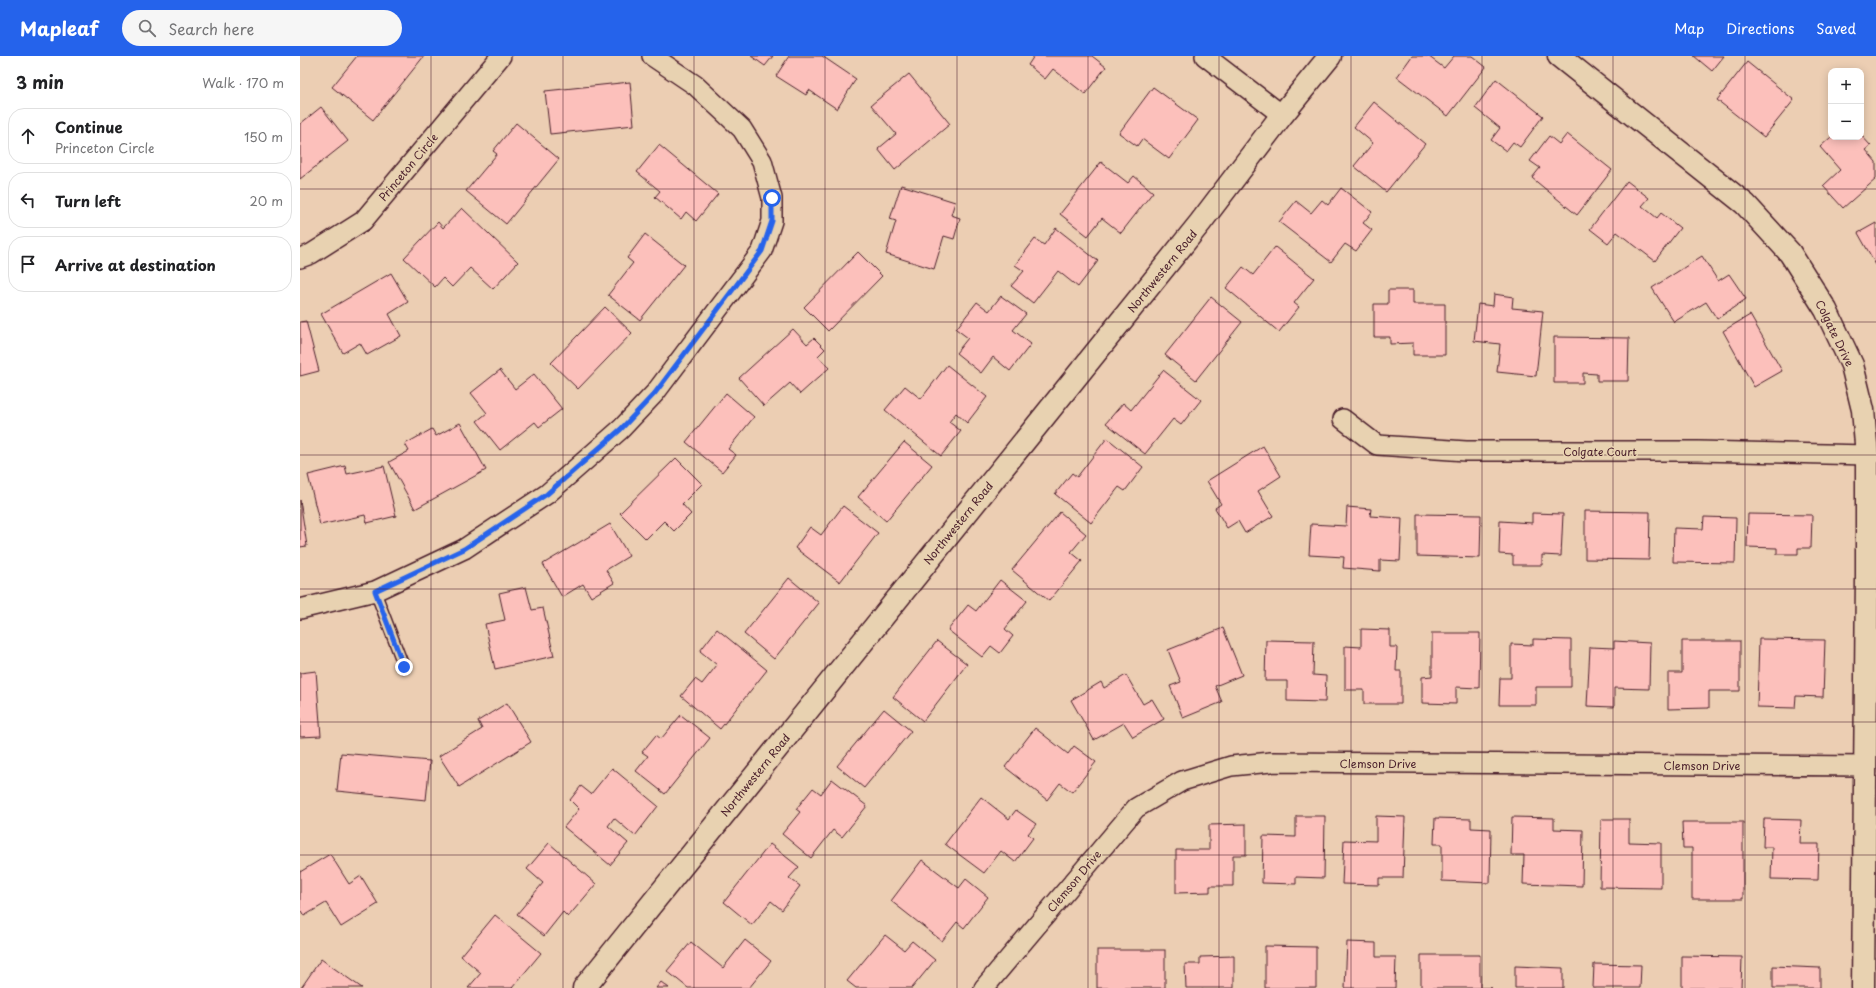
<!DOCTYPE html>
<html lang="en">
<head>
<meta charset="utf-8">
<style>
	:root { --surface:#fff; --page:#f6f6f6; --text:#202124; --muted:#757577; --line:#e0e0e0; --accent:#2563eb }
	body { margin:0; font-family:"Playpen Sans",sans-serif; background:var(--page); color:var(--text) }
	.controls { position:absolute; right:12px; top:12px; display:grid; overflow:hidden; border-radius:8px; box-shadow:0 2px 10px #0003 }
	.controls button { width:36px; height:36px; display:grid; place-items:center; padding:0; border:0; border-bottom:1px solid var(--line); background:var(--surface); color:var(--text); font:20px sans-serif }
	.stop { position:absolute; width:12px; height:12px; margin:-9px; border:3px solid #2563eb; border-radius:50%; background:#fff }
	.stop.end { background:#2563eb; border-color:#fff; box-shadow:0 1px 4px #0008 }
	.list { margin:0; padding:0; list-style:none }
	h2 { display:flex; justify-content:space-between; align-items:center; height:52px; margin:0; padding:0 16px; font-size:17px }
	h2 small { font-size:13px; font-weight:400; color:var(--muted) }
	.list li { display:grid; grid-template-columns:26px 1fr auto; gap:12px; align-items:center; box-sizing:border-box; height:56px; margin:0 8px 8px; padding:0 8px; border:1px solid var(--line); border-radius:16px }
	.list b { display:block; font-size:15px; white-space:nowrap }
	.list p { margin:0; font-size:13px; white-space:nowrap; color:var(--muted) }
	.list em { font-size:13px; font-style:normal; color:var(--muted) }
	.icon { flex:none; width:22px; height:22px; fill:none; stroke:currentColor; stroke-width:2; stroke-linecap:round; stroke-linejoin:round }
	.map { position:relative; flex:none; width:1576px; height:932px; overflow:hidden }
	header { display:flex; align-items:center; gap:24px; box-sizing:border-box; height:56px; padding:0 20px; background:var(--accent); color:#fff }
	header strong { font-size:19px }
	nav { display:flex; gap:22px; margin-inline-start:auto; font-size:14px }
	.search { width:280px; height:36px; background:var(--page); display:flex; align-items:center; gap:10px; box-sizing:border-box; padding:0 14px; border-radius:22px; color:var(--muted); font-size:15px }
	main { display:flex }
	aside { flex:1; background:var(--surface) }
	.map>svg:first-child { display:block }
	.building { fill:#fcc0bb; stroke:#4a1f2b }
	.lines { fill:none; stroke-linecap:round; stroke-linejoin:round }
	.lane-casing { stroke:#4a1f2b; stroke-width:13 }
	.street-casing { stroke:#4a1f2b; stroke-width:22 }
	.secondary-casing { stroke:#4a1f2b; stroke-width:25 }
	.lane { stroke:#e8d2b1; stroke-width:10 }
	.street { stroke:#e8d2b1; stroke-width:19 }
	.secondary { stroke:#e8d2b1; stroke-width:22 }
	.route { stroke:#2563eb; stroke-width:5 }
	.grid { fill:none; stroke:#4a1f2b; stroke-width:1; stroke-opacity:0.55 }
	.labels { text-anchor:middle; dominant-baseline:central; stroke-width:3; stroke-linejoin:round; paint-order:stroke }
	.street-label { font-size:11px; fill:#4a1f2b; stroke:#e8d2b1 }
</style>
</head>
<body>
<header>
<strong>Mapleaf</strong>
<div class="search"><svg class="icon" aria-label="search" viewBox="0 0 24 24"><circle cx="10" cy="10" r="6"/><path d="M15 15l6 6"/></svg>Search here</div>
<nav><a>Map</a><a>Directions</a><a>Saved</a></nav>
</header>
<main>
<aside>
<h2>3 min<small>Walk · 170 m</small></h2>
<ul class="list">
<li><svg class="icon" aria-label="ahead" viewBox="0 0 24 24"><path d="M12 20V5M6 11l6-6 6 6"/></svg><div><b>Continue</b><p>Princeton Circle</p></div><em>150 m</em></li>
<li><svg class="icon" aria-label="left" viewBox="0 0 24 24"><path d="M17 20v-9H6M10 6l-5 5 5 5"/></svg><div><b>Turn left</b></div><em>20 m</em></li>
<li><svg class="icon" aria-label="arrive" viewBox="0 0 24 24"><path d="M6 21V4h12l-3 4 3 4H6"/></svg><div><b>Arrive at destination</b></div></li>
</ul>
</aside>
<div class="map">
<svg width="1576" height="932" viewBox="0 0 1576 932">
	<rect width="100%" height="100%" fill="#ecceb3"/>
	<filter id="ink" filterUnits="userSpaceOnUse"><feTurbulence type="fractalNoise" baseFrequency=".025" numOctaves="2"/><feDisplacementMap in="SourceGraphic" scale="8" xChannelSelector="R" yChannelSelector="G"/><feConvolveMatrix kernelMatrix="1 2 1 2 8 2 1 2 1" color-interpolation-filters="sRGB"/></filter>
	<g filter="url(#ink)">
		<!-- building -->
		<g class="building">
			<polygon points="57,0 124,0 73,64 32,31"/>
			<polygon points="451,0 473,0 465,10"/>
			<polygon points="489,0 522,0 556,23 537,53 509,34 506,39 476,20"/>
			<polygon points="734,0 792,0 806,11 785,38 753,13 745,23 728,9"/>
			<polygon points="1112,0 1128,0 1144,12 1154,0 1172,0 1186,11 1148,60 1097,21"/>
			<polygon points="1394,0 1424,0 1412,15"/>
			<polygon points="1447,6 1494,44 1464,81 1417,44"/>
			<polygon points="609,18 650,68 595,114 578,93 596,78 571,49"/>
			<polygon points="1196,23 1243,60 1220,91 1213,86 1206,95 1191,84 1200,72 1175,52"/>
			<polygon points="330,26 334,69 250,78 245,35"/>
			<polygon points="853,31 898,64 869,103 842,83 837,90 819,77"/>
			<polygon points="1074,46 1125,88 1086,136 1054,110 1073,87 1054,71"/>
			<polygon points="21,51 48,85 0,123 0,68"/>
			<polygon points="216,67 259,103 206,168 166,135 197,98 193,95"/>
			<polygon points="1267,78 1312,114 1277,159 1232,122 1240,112 1230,105 1249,80 1259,88"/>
			<polygon points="1561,79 1571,90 1566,94 1576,106 1576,123 1543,152 1523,130 1540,114 1520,91 1531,81 1561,81"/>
			<polygon points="359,89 418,138 396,165 386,156 381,163 355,141 360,135 337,116"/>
			<polygon points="801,106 828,127 834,120 853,136 821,177 802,162 788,180 760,158"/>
			<polygon points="1327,125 1349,142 1342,150 1357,162 1361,157 1380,172 1355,205 1317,176 1308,187 1290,173"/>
			<polygon points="601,129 655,146 651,159 660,162 654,183 644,180 634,213 586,198 596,165 590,163"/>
			<polygon points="1041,132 1072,156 1063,167 1072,174 1056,195 1045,188 1031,206 979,166 996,145 1011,157 1022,144 1028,149"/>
			<polygon points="162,152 218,206 193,233 170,212 152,231 143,222 135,231 104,202 138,166 143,172"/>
			<polygon points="1576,167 1576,209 1558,177"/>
			<polygon points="756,172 798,205 778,231 758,215 733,247 711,230 724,215 715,209 735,183 744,189"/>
			<polygon points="345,178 384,209 340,264 308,239 333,207 327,202"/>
			<polygon points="975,191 1014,222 994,247 999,251 979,276 926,232 943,211 953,219"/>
			<polygon points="558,196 582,220 528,275 504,251"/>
			<polygon points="1402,200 1418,225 1429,218 1446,243 1417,263 1406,246 1374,266 1352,232"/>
			<polygon points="91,217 108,246 89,258 101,280 67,299 60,287 43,297 21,258"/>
			<polygon points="1088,234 1113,234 1113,248 1145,248 1145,299 1113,299 1113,287 1090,288 1090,281 1074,281 1074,248 1088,248"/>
			<polygon points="1194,238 1213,241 1212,252 1243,255 1236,320 1197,316 1200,288 1174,285 1178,248 1193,250"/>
			<polygon points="701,240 726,258 713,274 731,288 710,315 693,301 681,317 656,297 668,282 656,273 677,246 689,255"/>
			<polygon points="911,241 942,266 896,324 865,299"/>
			<polygon points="305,251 332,277 278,333 251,307"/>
			<polygon points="1450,259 1482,315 1454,331 1423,275"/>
			<polygon points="6,265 19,315 0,320 0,266"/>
			<polygon points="493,273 507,288 514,282 525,293 518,300 529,312 500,338 490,327 464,350 439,322"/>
			<polygon points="1254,281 1329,282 1328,325 1297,325 1297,318 1283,317 1283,327 1254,327"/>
			<polygon points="647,309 687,341 667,367 656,357 649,366 661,375 641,400 585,354 605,330 621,343"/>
			<polygon points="200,314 215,333 234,318 262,353 239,371 235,366 200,394 177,365 187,357 171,337"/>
			<polygon points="863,314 901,344 881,369 873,363 845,398 806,367 823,347 831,354"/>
			<polygon points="426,337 454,361 428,393 436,399 422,416 386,386"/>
			<polygon points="160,367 186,414 115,453 89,406 109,395 105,388 132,373 136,380"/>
			<polygon points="807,382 843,411 825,435 819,431 791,467 755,438 772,417 777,421"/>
			<polygon points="604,386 632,409 586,465 558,441"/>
			<polygon points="963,390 981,420 958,435 973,460 945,477 938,465 927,472 915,452 921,448 907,425"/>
			<polygon points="376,402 402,428 382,448 391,458 374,475 364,465 346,483 320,457"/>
			<polygon points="45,410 47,418 84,410 96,460 67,467 65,459 20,469 8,419"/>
			<polygon points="0,444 7,490 0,491"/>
			<polygon points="543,450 578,477 540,526 495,492 510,471 521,479"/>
			<polygon points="1047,451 1071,453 1070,460 1102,462 1100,505 1080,504 1080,515 1043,512 1044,501 1009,499 1011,468 1046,470"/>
			<polygon points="1285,455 1350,456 1349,504 1285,503"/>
			<polygon points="760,456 786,478 771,496 782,505 749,545 712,514"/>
			<polygon points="1232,457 1263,458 1261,500 1242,499 1242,509 1213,509 1213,499 1199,498 1200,465 1232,467"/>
			<polygon points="1117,458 1181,459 1180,502 1117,500"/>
			<polygon points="1448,458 1512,459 1511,492 1498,492 1498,498 1477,498 1477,492 1447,491"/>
			<polygon points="1404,461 1436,462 1435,507 1373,506 1374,472 1403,473"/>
			<polygon points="310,468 329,500 306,514 314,527 291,541 283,528 262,541 243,508"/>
			<polygon points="489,522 519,547 474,603 444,578"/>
			<polygon points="700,524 727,545 705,573 713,580 700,597 691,590 682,601 648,574 668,549 676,555"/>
			<polygon points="226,531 232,554 243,552 254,600 195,613 185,568 205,564 199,537"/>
			<polygon points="923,572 942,619 915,630 922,646 883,662 870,630 881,626 868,594"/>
			<polygon points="417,573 467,614 420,673 381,640 395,623 402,628 417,609 400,595"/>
			<polygon points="1061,573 1090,574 1090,591 1097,591 1096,615 1101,615 1101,648 1064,648 1064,634 1045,634 1045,590 1061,591"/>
			<polygon points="1132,577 1180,577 1179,632 1156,631 1156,648 1122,647 1122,621 1132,620"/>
			<polygon points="1233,583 1271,584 1271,631 1236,631 1236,649 1199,649 1200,622 1211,622 1211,588 1233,589"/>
			<polygon points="1459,583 1525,584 1523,641 1496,640 1495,652 1457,651"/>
			<polygon points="966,584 1014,585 1013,619 1026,620 1025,646 987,645 987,625 965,625"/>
			<polygon points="637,585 667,608 623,665 593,641"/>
			<polygon points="1314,585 1350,587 1349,633 1314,632 1314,651 1287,650 1290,591 1314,592"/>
			<polygon points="1382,585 1440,585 1440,635 1409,635 1409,652 1368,653 1368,617 1382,617"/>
			<polygon points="16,615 21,680 0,681 0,617"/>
			<polygon points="826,619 843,648 852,643 864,663 833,681 824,667 794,684 771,644 801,626 804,632"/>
			<polygon points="207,647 231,686 159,731 139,700 182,673 178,665"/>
			<polygon points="584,653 611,675 564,732 537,710"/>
			<polygon points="381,659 410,682 365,738 336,715 348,700 342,696 356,679 361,683"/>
			<polygon points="735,672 768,698 774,690 796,706 772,736 760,727 747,744 705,711"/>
			<polygon points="41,697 130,705 126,744 37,735"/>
			<polygon points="312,712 358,750 335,780 314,762 308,770 328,787 310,809 264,771 279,753 270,744 281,730 291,738"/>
			<polygon points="532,723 567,750 542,781 533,774 511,802 482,778 500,756 496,753 513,732 521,738"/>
			<polygon points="681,741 709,763 716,754 736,768 728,778 733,782 715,806 701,795 684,817 645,788"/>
			<polygon points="996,760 1025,760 1024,822 996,821 996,828 962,827 963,780 996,781"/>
			<polygon points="1076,760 1105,761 1103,822 1079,822 1079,829 1042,828 1044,784 1076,785"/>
			<polygon points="1212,761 1254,762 1254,773 1283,774 1282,830 1223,828 1224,799 1211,799"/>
			<polygon points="1135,762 1171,763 1171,772 1191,773 1190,827 1142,825 1142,788 1134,788"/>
			<polygon points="1301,763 1329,763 1329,786 1361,787 1361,832 1300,831"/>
			<polygon points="1464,763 1501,764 1500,788 1519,788 1518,824 1471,823 1472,791 1463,791"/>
			<polygon points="1382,766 1443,766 1443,843 1392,843 1392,792 1383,792"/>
			<polygon points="946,768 946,799 933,799 933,830 910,830 910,836 876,837 876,794 909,794 909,769"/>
			<polygon points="249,787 296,828 268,861 263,856 244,880 217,858 243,827 227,813"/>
			<polygon points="470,788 499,811 489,822 500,830 482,854 471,845 452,869 424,846"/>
			<polygon points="30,798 49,828 61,820 78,848 41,871 26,847 4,860 0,853 0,816"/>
			<polygon points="622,804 659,832 666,823 688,841 664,872 657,866 642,885 591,845"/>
			<polygon points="195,859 241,897 212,932 168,932 181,917 161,900"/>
			<polygon points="585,879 604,894 612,885 635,904 612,932 556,932 547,925"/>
			<polygon points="445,884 471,905 449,932 388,932 367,915 391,886 423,912"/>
			<polygon points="1047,886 1076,887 1076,901 1096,901 1095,932 1045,932"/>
			<polygon points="965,890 1016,891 1016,932 965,932"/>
			<rect x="797" y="894" width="68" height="38"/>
			<polygon points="1121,899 1180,899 1180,932 1192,932 1121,932"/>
			<polygon points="934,900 934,932 886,932 885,908 900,908 900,901"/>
			<polygon points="1382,900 1442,901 1441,932 1382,932"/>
			<polygon points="21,903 62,932 1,932"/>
			<polygon points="1294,908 1341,909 1340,932 1293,932"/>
			<polygon points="1215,910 1263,912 1263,932 1215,932"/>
			<polygon points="1473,910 1520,912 1520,932 1473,932"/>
			<polygon points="361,926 369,932 356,932"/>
		</g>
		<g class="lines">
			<defs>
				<polyline id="lane" points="75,535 104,611"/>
				<g id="street">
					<polyline points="905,0 982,59"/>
					<polyline points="0,202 11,198 63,165 201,0"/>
					<polyline points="1043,363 1077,389 1166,395 1398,395 1567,399"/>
					<polyline points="0,553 75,535 164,493 247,438 321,373 355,337 462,195 472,165 472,142 462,105 442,73 395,29 352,0"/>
					<polyline points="684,932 836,752 882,725 931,710 971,706 1566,710"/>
				</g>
				<g id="secondary">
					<polyline points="1259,0 1445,148 1490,197 1526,254 1552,309 1563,354 1567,399 1567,520 1563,932"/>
					<polyline points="284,932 900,167 982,59 1030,0"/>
				</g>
			</defs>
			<!-- lane casing -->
			<use href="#lane" class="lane-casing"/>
			<!-- street casing -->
			<use href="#street" class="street-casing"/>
			<!-- secondary casing -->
			<use href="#secondary" class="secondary-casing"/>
			<!-- lane -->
			<use href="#lane" class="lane"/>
			<!-- street -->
			<use href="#street" class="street"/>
			<!-- secondary -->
			<use href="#secondary" class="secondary"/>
		</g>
	</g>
	<g class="lines" filter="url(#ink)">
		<!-- route -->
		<polyline class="route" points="104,611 75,535 164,493 247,438 321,373 355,337 462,195 472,165 472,142"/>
	</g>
	<!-- grid -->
	<path class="grid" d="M131,0V932M263,0V932M394,0V932M525,0V932M657,0V932M788,0V932M919,0V932M1051,0V932M1182,0V932M1313,0V932M1445,0V932M0,133H1576M0,266H1576M0,399H1576M0,533H1576M0,666H1576M0,799H1576"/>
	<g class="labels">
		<!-- street labels -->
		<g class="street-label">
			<text transform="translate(108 111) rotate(-50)">Princeton Circle</text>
			<text transform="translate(862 215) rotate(-51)">Northwestern Road</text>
			<text transform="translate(1535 277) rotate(64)">Colgate Drive</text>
			<text x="1300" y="395">Colgate Court</text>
			<text transform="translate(658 467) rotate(-51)">Northwestern Road</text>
			<text x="1078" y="707">Clemson Drive</text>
			<text x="1402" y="709">Clemson Drive</text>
			<text transform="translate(455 719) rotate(-51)">Northwestern Road</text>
			<text transform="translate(774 825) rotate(-50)">Clemson Drive</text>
		</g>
	</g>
</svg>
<div class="controls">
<button>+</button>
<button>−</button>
</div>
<div class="stop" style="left:472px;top:142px"></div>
<div class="stop end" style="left:104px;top:611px"></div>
</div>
</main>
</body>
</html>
